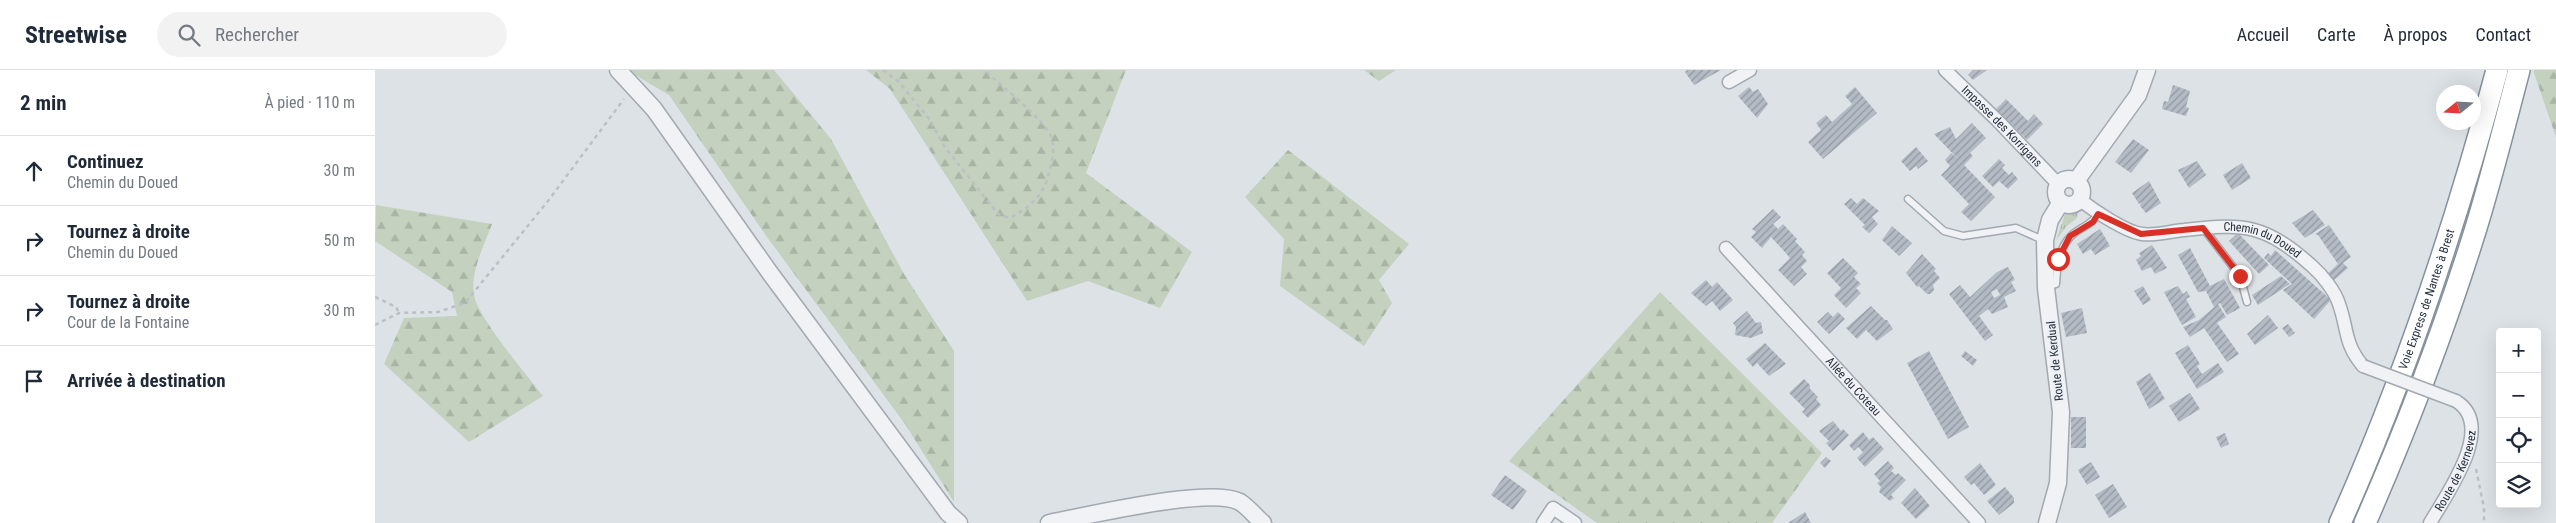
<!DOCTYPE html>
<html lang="fr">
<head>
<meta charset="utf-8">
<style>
	:root { --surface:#fff; --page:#f2f2f3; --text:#1f2937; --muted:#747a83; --line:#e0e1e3 }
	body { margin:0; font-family:"Roboto Condensed",sans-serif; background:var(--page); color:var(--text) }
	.controls { position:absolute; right:15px; bottom:15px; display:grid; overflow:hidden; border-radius:5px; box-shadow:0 5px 20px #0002 }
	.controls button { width:45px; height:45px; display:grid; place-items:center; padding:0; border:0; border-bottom:1px solid var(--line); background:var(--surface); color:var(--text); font:25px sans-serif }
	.compass { position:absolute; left:2061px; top:15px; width:45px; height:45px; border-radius:50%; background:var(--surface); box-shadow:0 5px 20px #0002; rotate:252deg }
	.stop { position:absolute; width:15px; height:15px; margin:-11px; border:4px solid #d93025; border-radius:50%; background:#fff }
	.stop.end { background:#d93025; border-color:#fff; box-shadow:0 1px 5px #0008 }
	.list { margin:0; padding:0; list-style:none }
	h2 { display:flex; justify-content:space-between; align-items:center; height:65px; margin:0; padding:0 20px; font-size:21px }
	h2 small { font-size:16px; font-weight:400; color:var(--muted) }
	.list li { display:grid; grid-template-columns:32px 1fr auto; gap:15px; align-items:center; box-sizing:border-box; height:70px; padding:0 20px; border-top:1px solid var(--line) }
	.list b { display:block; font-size:19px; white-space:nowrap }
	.list p { margin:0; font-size:16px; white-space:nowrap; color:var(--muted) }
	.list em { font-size:16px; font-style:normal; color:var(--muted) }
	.icon { flex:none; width:28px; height:28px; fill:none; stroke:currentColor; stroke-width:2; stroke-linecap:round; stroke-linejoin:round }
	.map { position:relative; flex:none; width:2181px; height:453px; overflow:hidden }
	header { display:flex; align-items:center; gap:30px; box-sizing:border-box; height:70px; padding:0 25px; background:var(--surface); border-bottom:1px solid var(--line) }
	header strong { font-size:24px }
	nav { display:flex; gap:28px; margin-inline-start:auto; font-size:18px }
	.search { width:350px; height:45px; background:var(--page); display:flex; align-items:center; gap:12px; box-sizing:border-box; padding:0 18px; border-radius:28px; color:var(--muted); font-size:19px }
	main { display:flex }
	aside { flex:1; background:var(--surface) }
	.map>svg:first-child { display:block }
	.grass { fill:url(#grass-tufts) }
	.forest { fill:url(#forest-firs) }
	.building { fill:url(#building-hatch); fill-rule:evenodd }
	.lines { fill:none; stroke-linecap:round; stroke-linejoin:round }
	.service-casing { stroke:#a2a9b1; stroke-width:9 }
	.minor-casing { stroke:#a2a9b1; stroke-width:15 }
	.tertiary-casing { stroke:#a2a9b1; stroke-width:19 }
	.trunk-casing { stroke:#84909e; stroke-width:24 }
	.path { stroke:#bbc0c5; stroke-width:2.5; stroke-dasharray:4 4; stroke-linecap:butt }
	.service { stroke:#f0f2f5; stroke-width:6 }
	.minor { stroke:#f0f2f5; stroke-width:12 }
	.tertiary { stroke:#f0f2f5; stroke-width:16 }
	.trunk { stroke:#fff; stroke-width:21 }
	.minor-bridge-casing { stroke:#a2a9b1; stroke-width:15; stroke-linecap:butt }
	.minor-bridge { stroke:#f0f2f5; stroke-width:12 }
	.route { stroke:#d93025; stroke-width:6 }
	.labels { text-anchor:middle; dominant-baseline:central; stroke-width:4; stroke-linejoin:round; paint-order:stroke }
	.street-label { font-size:12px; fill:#26303e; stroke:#ecf0f5 }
</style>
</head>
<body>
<header>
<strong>Streetwise</strong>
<div class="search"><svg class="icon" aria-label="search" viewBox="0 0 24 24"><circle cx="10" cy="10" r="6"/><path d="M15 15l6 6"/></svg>Rechercher</div>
<nav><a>Accueil</a><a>Carte</a><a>À propos</a><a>Contact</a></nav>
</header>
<main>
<aside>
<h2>2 min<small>À pied · 110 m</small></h2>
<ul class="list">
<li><svg class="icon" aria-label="ahead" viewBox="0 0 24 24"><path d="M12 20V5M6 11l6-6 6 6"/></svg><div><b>Continuez</b><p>Chemin du Doued</p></div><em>30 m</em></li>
<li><svg class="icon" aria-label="right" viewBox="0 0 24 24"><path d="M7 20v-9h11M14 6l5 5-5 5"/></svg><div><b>Tournez à droite</b><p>Chemin du Doued</p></div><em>50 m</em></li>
<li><svg class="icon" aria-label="right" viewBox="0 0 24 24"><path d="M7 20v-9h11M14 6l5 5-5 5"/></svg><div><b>Tournez à droite</b><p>Cour de la Fontaine</p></div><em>30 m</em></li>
<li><svg class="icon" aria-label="arrive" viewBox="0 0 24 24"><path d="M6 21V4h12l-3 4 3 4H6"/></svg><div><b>Arrivée à destination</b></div></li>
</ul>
</aside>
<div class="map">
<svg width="2181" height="453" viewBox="0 0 2181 453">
	<defs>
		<pattern id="grass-tufts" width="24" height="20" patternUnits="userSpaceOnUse" patternTransform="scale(1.25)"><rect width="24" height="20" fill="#c4d1be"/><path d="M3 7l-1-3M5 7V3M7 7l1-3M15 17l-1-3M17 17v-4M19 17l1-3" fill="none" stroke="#a8b4a4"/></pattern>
		<pattern id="forest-firs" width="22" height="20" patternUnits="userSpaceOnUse" patternTransform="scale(1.25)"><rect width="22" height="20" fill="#c4d1be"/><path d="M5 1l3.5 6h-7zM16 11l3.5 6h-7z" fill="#a8b4a4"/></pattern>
		<pattern id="building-hatch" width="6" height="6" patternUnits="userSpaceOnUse" patternTransform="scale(1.25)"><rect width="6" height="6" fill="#b4bbc4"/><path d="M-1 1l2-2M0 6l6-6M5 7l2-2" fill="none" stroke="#9298a1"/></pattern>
	</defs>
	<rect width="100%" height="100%" fill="#dde2e7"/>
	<!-- grass -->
	<polygon class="grass" points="1694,133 1704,140 1702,148 1692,156 1681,170"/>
	<!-- forest -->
	<g class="forest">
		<polygon points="252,0 399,0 456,69 529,204 579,281 579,432 530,354 392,167 294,25"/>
		<polygon points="491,0 751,0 711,103 817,182 785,238 713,211 652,231 515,19"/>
		<polygon points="989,0 1021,0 1004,11"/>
		<polygon points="2159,0 2181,0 2181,67 2159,3"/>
		<polygon points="913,80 1034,174 1004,210 1017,233 989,276 905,216 909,169 870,127"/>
		<path d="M1,135L117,154C109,176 95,202 99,225C103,248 152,305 168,326L94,372L9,294L29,248L82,246L77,222L0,171Z"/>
		<polygon points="1285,222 1447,383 1397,453 1222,453 1134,391"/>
	</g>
	<!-- building -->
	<g class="building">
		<polygon points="1312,0 1346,0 1319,15 1310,2"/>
		<polygon points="1598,0 1612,0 1598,10 1593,5"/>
		<polygon points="1798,15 1815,21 1811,37 1814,38 1811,46 1787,39 1789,31 1793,32"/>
		<polygon points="1374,17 1378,22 1383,19 1393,34 1382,48 1363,26"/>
		<polygon points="1480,17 1502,43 1448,89 1433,72 1446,60 1441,53 1451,45 1457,52 1477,34 1470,26"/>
		<polygon points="1631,29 1653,51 1659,44 1668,54 1652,70 1621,39"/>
		<polygon points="1597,53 1611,68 1595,83 1598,86 1589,95 1620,127 1596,151 1586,142 1594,134 1566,105 1575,96 1570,90 1576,83 1583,89 1559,64 1575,57 1581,69"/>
		<polygon points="1758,69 1774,80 1756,103 1740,92"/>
		<polygon points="1541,77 1553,91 1543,99 1541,96 1535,101 1526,91"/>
		<polygon points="1624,89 1630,95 1627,98 1634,105 1637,102 1643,109 1633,119 1624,111 1618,117 1607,106"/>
		<polygon points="1822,91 1831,105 1814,118 1803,100"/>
		<polygon points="1867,93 1876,108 1857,120 1848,105"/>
		<polygon points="1774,111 1786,133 1771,143 1765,136 1766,132 1764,134 1757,123"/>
		<polygon points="1476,128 1482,134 1488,128 1504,141 1497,147 1503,154 1494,163 1487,157 1490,155 1469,134"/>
		<polygon points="1398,139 1406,147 1398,154 1403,159 1408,154 1422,169 1420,171 1430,182 1427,185 1432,191 1426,197 1432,204 1419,216 1403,200 1415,188 1409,181 1396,167 1387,178 1376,167 1381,162 1377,159"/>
		<polygon points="1938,140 1950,155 1930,168 1917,153"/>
		<polygon points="1954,155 1976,187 1968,193 1973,198 1958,211 1952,204 1963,194 1943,165 1940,164"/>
		<polygon points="1517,156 1537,173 1524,186 1507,170"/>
		<polygon points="1725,159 1735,176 1720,185 1716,179 1708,184 1702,174"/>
		<polygon points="1863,163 1894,195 1884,204 1854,171"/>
		<polygon points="1777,175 1792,198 1780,204 1776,197 1767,201 1761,190 1766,186 1764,183"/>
		<polygon points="1815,178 1835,216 1849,209 1865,238 1852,245 1845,233 1843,234 1851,247 1842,253 1864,284 1852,292 1829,258 1815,267 1808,257 1824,250 1843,234 1839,237 1831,221 1823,222 1803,185"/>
		<polygon points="1900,180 1956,230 1939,249 1908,220 1917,214 1889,188 1893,183 1896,186"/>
		<polygon points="1547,184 1561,199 1559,201 1565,208 1558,215 1559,220 1555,224 1552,224 1544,216 1542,217 1531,203"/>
		<polygon points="1468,188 1483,203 1479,207 1486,214 1481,218 1486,223 1471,238 1459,225 1466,218 1452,203"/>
		<path d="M1633,197L1640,210L1636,212L1641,221L1629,227L1633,237L1617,244L1613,239L1604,246L1618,265L1610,271L1574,224L1585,215L1595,227L1622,202ZM1622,219L1625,225L1619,228L1616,222Z"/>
		<polygon points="1906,206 1915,214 1883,235 1877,225"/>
		<polygon points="1331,210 1337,217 1342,212 1358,230 1345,241 1337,231 1331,236 1316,223"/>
		<polygon points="1768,216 1776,230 1768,235 1759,221"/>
		<polygon points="1803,216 1808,224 1812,221 1815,227 1811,229 1821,247 1807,255 1789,222"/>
		<polygon points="1496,236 1510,250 1512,250 1518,259 1502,271 1491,260 1482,269 1471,258"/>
		<polygon points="1707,238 1712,263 1691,267 1686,243"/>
		<polygon points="1372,241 1381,253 1386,252 1388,263 1376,268 1360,265 1361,257 1358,253"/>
		<polygon points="1453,242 1458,247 1463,242 1470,249 1454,264 1442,252"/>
		<polygon points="1893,245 1903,258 1880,275 1872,264"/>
		<polygon points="1913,254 1920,263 1914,267 1907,258"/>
		<polygon points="1390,273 1411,294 1394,306 1382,293 1378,297 1371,289"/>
		<polygon points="1813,275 1825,294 1822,296 1827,304 1843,293 1849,302 1822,319 1800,283"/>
		<polygon points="1554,281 1594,357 1573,369 1532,293"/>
		<polygon points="1590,281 1602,290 1598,296 1586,286"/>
		<polygon points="1775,303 1790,329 1774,339 1761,312"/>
		<polygon points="1429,309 1435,315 1435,319 1443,327 1441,329 1446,335 1433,348 1427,342 1430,339 1414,323"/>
		<polygon points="1815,323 1825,339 1804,352 1794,336"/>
		<rect x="1696" y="347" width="15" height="31"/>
		<polygon points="1458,351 1466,361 1468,359 1474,365 1458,381 1451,373 1454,371 1444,361"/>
		<polygon points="1488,362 1494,370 1498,367 1509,379 1490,397 1482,388 1488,382 1483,377 1479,381 1474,375"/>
		<polygon points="1850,363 1854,374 1846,378 1841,367"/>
		<polygon points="1451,387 1456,391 1450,398 1445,393"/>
		<polygon points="1513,391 1519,398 1516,401 1521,405 1523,403 1531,410 1516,425 1519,428 1515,431 1504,422 1506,417 1502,413 1505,411 1499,404"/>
		<polygon points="1716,392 1725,407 1712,415 1703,400"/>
		<polygon points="1605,393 1621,415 1609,425 1599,413 1596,415 1589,407"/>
		<polygon points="1130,405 1152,421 1138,440 1116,425"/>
		<polygon points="1738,414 1752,437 1734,448 1720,425"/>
		<polygon points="1630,417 1639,428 1639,433 1624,445 1612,431"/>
		<polygon points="1540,418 1555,436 1541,449 1526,433"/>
		<polygon points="1430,442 1436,453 1413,453"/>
	</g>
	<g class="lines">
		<defs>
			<g id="service">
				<polyline points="1533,129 1569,161 1588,166 1641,158 1668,170"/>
				<polyline points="1829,159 1865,206 1872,232"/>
				<path d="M1672,217L1681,214C1682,198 1683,179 1696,166C1705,157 1716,156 1723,144"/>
			</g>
			<g id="minor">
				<path id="s1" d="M1570,0L1623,51L1683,114"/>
				<polyline points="1354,12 1375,0"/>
				<path id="s2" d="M1704,129C1718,140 1751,162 1767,164C1780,166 1796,161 1809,160C1870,153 1890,154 1938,197C1947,205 1960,221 1964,234C1973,259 1969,274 1988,296"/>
				<path id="s3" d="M1351,178L1604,453"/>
				<polyline points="1168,453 1178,438 1200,453"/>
				<path id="s4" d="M2055,453C2071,425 2122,356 2081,331"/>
			</g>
			<g id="tertiary">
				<polyline points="243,0 279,39 395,203 573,443 584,453"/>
				<circle cx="1694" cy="122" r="13"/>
				<polyline points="1701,111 1763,25 1772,0"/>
				<path d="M674,453C712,446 835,416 865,432C873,437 881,447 888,453"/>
				<polyline points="1672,453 1683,413 1686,342 1671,218 1670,170 1675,150 1686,132"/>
			</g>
			<g id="trunk">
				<path id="s5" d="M1965,453C2030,307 2081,154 2122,0"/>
				<path d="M1990,453C2032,357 2070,258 2101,158C2117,106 2130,53 2144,0"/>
			</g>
		</defs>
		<!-- service casing -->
		<use href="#service" class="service-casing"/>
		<!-- minor casing -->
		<use href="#minor" class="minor-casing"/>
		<!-- tertiary casing -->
		<use href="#tertiary" class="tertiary-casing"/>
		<!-- trunk casing -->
		<use href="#trunk" class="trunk-casing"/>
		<!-- path -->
		<g class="path">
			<path d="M508,0L524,12L555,50L569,76L623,144L634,148C653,139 667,127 673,107C676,95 680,82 677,69C671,50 625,15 609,0"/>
			<polyline points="0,227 21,237 24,243"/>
			<polyline points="0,255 24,243 63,242 90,233 173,131 249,29"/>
			<polyline points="2101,399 2109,438 2109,453"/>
		</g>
		<!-- service -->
		<use href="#service" class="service"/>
		<!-- minor -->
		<use href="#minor" class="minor"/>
		<!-- tertiary -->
		<use href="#tertiary" class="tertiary"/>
		<!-- trunk -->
		<use href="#trunk" class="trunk"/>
		<defs>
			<polyline id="minor-bridge" points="1988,296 2081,331"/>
		</defs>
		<!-- minor-bridge casing -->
		<use href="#minor-bridge" class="minor-bridge-casing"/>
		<!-- minor-bridge -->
		<use href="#minor-bridge" class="minor-bridge"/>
	</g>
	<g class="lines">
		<!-- route -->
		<polyline class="route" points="1683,189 1695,166 1718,152 1723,144 1766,164 1828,158 1865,206"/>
	</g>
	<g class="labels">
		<!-- street labels -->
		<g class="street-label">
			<text stroke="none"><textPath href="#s1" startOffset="80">Impasse des Korrigans</textPath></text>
			<text stroke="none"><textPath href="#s2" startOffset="196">Chemin du Doued</textPath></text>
			<text stroke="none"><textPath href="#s5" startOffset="240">Voie Express de Nantes à Brest</textPath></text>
			<text transform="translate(1680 291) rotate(-96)">Route de Kerdual</text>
			<text stroke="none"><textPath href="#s3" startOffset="188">Allée du Coteau</textPath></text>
			<text stroke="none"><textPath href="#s4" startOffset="59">Route de Kernevez</textPath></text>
		</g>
	</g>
</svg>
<div class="controls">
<button>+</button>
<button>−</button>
<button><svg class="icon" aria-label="locate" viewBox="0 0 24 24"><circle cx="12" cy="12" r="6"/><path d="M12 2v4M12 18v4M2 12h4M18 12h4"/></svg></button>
<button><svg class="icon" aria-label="layers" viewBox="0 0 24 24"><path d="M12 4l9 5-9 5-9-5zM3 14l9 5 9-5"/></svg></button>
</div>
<svg class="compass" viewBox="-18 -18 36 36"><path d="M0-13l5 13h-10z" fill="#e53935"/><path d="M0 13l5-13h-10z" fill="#747a83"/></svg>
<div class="stop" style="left:1683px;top:189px"></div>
<div class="stop end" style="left:1865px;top:206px"></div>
</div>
</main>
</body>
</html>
